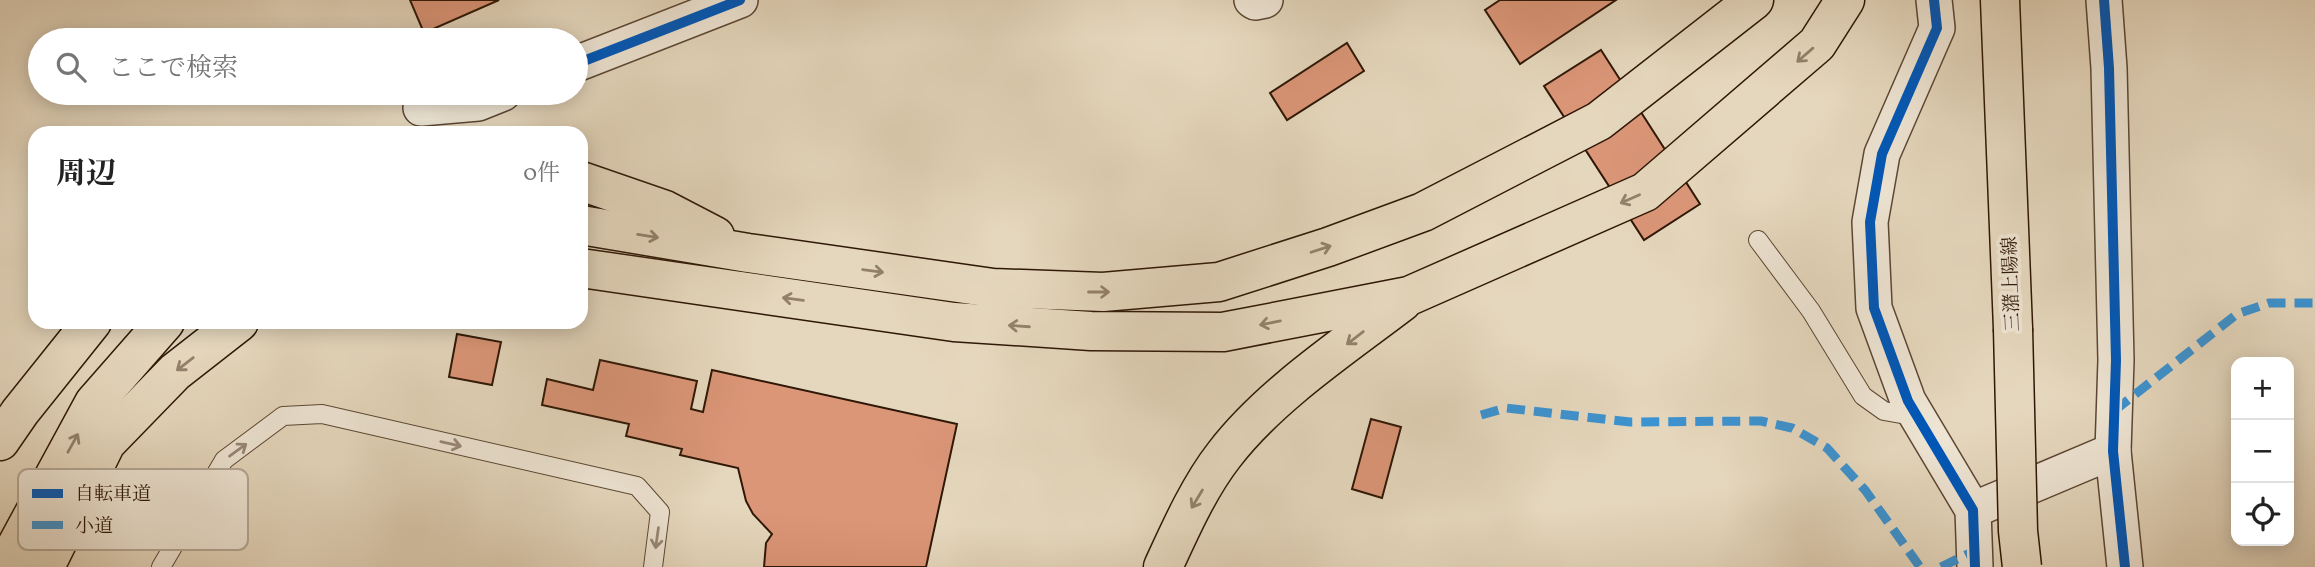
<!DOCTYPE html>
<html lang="ja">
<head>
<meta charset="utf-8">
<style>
	:root { --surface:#fff; --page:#f2f2f2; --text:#222; --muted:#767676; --line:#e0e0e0 }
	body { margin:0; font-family:Vollkorn,"Noto Serif JP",serif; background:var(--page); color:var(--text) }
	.controls { position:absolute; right:21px; bottom:21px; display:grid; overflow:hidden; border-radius:14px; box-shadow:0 4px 18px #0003 }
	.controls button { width:63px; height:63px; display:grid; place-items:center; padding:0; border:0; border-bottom:2px solid var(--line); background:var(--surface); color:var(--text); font:35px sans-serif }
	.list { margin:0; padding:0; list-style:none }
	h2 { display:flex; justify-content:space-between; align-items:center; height:91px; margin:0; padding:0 28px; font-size:30px }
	h2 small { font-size:23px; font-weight:400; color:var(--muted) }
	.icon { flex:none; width:38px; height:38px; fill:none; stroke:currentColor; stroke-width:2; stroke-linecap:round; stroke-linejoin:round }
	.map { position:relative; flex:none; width:2315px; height:567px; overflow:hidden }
	.search { position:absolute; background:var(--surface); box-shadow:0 4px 18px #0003; left:28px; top:28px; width:560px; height:77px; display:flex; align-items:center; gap:18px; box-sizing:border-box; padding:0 24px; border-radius:38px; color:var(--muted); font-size:26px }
	.panel { position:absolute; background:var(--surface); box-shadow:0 4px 18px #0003; left:28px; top:126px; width:560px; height:203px; border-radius:21px }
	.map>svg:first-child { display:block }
	.building { fill:#db9678; stroke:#2e1706; stroke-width:2 }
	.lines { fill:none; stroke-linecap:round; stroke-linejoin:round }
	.service-casing { stroke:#5c4734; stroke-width:20 }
	.minor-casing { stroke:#5c4734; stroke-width:38 }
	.primary-casing { stroke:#2e1706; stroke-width:41 }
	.motorway-casing { stroke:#2e1706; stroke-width:41 }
	.service { stroke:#eee5d4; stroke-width:18 }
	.minor { stroke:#eee5d4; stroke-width:35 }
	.primary { stroke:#e5d7bd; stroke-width:38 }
	.motorway { stroke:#e5d7bd; stroke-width:38 }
	.primary-bridge-casing { stroke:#2e1706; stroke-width:41; stroke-linecap:butt }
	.primary-bridge { stroke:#e5d7bd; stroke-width:38 }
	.quiet { stroke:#3c93d1; stroke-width:9; stroke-dasharray:18 9; stroke-linecap:butt }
	.cycleway-casing { stroke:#eee5d4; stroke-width:15 }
	.cycleway { stroke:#0057b8; stroke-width:10 }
	.oneway { stroke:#93816b }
	.oneway2 { stroke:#988877 }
	.labels { text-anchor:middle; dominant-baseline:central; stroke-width:7; stroke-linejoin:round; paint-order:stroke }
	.street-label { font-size:19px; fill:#2e1706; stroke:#eee5d4 }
	.key { fill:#eee5d4; stroke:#b4a796; stroke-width:2 }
	.key-label { font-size:19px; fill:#2e1706 }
</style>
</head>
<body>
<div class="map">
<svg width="2315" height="567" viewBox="0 0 2315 567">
	<rect width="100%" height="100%" fill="#e5d7bd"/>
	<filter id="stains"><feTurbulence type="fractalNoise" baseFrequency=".00286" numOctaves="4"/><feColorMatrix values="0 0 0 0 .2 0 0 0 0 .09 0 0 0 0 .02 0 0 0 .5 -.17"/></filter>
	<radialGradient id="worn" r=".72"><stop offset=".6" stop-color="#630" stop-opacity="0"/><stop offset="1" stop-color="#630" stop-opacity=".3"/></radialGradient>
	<!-- building -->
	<g class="building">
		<polygon points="410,0 499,0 424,33"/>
		<polygon points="1500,0 1616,0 1520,64 1485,10"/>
		<polygon points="1347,43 1364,71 1287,120 1270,93"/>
		<polygon points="1601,50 1700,204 1644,240 1544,86"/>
		<polygon points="457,334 501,342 492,385 449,377"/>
		<polygon points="600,360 697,381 691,409 703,412 712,370 957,424 926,567 764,567 766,543 772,534 753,514 746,501 738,468 680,455 682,449 626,436 629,424 542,405 547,379 593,390"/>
		<polygon points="1371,419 1401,427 1382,498 1352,489"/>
	</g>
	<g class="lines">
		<defs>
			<g id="service">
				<polyline points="1758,240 1811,311 1863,396 1884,411 1918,417"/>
				<polyline points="161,567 224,460 283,416 322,414 637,486 660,512 653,567"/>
			</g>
			<g id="minor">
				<polyline points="1252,0 1255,2 1265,0"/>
				<polyline points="1934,0 1937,28 1882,154 1870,222 1874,308 1908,401 1973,510 1975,567"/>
				<polyline points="2104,0 2109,68 2116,360 2113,451 2125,567"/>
				<polyline points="576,64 740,0"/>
				<polyline points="421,108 478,103 503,93"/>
				<polyline points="1973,510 2113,451"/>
			</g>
			<polyline id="primary" points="2000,0 2013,329"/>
			<g id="motorway">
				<polyline points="581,181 665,210 715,236"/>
				<polyline points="581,225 748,253 993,288 1103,292 1219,282 1328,247 1423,212 1599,121 1754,0"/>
				<polyline points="581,268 954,322 1091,331 1223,332 1409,296 1645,192 1817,44 1845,0"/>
				<polyline points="0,441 20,412 92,322"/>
				<polyline points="5,567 94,403 165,322"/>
				<polyline points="45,567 106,443 175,372 239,322"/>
				<path d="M1163,567C1180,530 1199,487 1224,455C1269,396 1343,347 1402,302"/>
			</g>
		</defs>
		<!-- service casing -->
		<use href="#service" class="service-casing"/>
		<!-- minor casing -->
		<use href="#minor" class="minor-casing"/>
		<!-- primary casing -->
		<use href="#primary" class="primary-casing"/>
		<!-- motorway casing -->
		<use href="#motorway" class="motorway-casing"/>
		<!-- service -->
		<use href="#service" class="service"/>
		<!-- minor -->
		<use href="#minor" class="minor"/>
		<!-- primary -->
		<use href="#primary" class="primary"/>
		<!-- motorway -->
		<use href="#motorway" class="motorway"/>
		<defs>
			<polyline id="primary-bridge" points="2013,329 2018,531 2022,567"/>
		</defs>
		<!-- primary-bridge casing -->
		<use href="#primary-bridge" class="primary-bridge-casing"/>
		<!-- primary-bridge -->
		<use href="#primary-bridge" class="primary-bridge"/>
		<!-- quiet -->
		<g class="quiet">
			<polyline points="2114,411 2237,314 2269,303 2315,303"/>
			<polyline points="1481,415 1506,408 1630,422 1761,421 1792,428 1827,448 1865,490 1920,567"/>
			<polyline points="1941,567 1974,551"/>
		</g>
		<defs>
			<g id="cycleway">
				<polyline points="1934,0 1937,28 1882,154 1870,222 1874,308 1908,401 1973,510 1975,567"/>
				<polyline points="2104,0 2109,68 2116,360 2113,451 2125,567"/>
				<polyline points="576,64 740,0"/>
			</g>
		</defs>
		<!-- cycleway casing -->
		<use href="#cycleway" class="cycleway-casing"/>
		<!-- cycleway -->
		<use href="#cycleway" class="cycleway"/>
	</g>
	<!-- one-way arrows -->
	<defs><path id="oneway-shaft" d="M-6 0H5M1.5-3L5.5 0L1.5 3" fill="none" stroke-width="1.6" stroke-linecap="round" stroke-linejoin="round" transform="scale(1.75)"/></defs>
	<g class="oneway">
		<use href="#oneway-shaft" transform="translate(1805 55) rotate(139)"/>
		<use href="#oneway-shaft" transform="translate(1630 199) rotate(156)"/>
		<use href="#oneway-shaft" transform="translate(648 236) rotate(9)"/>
		<use href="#oneway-shaft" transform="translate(1321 249) rotate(-18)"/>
		<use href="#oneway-shaft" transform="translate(873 271) rotate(8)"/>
		<use href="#oneway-shaft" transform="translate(1099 292)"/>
		<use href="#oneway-shaft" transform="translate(793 299) rotate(-172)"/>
		<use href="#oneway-shaft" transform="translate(1270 323) rotate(169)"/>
		<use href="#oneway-shaft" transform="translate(1019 326) rotate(-176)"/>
		<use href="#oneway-shaft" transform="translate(1355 338) rotate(142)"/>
		<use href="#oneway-shaft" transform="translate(185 364) rotate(142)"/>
		<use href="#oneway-shaft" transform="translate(73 443) rotate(-61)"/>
		<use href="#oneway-shaft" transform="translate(1197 499) rotate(121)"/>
	</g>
	<g class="oneway2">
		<use href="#oneway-shaft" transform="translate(451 444) rotate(13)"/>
		<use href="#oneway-shaft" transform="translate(238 450) rotate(-36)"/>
		<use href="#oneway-shaft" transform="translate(657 538) rotate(98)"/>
	</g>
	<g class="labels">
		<!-- street labels -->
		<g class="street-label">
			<text transform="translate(2012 284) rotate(-92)">三潴上陽線</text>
		</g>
	</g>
	<!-- legend -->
	<rect x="18" y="469" width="230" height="81" rx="10" class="key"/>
	<rect x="32" y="489" width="31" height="9" fill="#0057b8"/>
	<rect x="32" y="521" width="31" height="8" fill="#3c93d1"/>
	<g class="key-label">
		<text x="75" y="500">自転車道</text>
		<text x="75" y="532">小道</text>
	</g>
	<rect width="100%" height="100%" filter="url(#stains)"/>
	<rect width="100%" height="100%" fill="url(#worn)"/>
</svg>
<div class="controls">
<button>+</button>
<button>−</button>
<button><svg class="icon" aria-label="locate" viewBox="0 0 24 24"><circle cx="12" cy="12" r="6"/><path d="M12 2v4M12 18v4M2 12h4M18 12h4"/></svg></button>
</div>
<div class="search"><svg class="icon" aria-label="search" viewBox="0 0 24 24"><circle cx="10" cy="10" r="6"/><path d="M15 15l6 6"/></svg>ここで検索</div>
<section class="panel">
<h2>周辺<small>0件</small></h2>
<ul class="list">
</ul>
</section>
</div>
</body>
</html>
